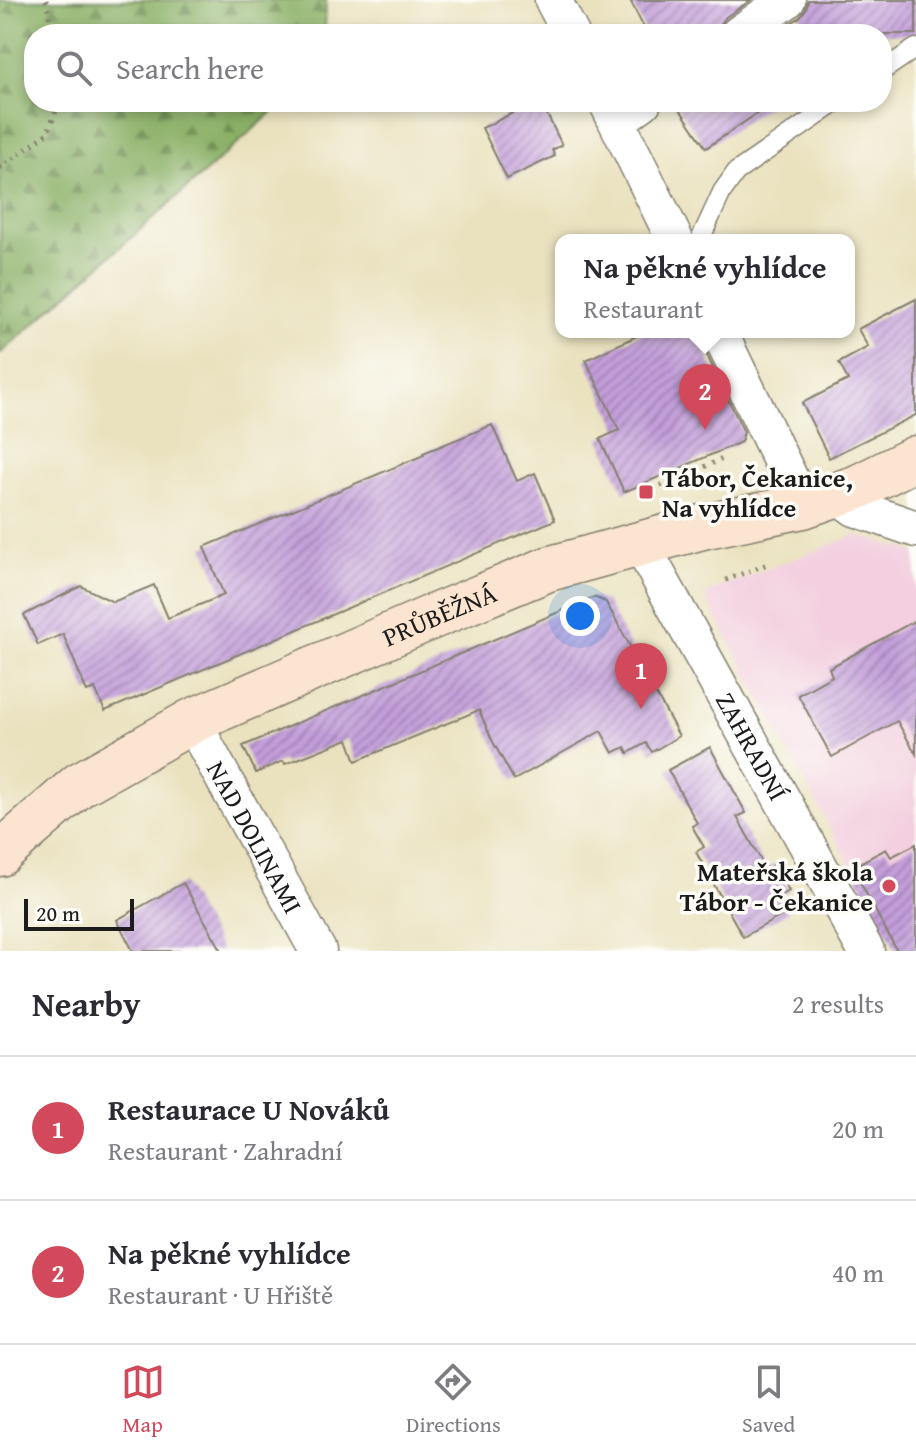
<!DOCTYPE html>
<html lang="en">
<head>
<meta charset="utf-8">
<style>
	:root { --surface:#fff; --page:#f7f7f7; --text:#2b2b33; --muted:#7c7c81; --line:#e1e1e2; --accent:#d1495b }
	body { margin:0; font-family:"Gentium Book Plus",serif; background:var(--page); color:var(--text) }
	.scale { position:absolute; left:24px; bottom:20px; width:110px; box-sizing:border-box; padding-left:8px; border:4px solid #1c1c1c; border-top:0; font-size:22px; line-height:28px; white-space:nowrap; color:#1c1c1c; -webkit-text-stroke:6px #fdfcf7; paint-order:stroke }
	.you { position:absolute; left:580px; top:616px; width:28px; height:28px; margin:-20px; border:6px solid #fff; border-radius:50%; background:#1a73e8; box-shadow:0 0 0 12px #1a73e833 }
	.badge { display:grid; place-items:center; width:52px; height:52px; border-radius:50%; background:var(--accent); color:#fff; font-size:26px; font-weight:700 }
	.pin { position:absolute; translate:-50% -66px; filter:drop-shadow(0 2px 4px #0008) }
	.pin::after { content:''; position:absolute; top:42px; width:28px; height:24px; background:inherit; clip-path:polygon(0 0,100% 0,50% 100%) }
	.popup { position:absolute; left:555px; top:234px; width:300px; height:104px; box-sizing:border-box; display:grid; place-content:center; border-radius:16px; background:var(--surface); filter:drop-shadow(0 2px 6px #0005); font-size:26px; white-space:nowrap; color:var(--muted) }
	.popup b { font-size:30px; color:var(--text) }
	.popup::after { content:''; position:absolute; left:50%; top:100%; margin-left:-16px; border:16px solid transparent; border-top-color:var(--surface) }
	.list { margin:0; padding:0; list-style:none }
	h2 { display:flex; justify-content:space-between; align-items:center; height:104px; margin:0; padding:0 32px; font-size:34px }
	h2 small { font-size:26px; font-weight:400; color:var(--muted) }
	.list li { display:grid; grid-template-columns:52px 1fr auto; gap:24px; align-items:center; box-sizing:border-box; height:144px; padding:0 32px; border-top:2px solid var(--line) }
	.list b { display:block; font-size:30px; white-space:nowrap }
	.list p { margin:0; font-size:26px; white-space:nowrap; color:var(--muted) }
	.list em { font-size:26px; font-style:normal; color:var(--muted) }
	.icon { flex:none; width:44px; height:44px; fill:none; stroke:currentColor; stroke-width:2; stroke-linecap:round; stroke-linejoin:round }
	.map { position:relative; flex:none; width:916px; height:951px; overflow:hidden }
	.search { position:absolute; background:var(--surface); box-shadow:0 4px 12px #0003; left:24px; right:24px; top:24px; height:88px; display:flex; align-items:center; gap:20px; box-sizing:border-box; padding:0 28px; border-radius:32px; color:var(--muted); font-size:30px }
	.sheet { height:392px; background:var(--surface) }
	nav { display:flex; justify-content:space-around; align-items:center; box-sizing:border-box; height:112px; border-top:2px solid var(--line); background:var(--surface); font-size:22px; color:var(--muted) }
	nav a { display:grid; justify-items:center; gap:4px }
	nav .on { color:var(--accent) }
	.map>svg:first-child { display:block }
	.built { fill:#f3cfdf }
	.forest { fill:url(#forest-firs); stroke:#536641; stroke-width:2 }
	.building { fill:url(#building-hatch) }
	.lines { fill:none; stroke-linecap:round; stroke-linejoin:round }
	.lane-casing { stroke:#837f6e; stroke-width:21 }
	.street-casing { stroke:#837f6e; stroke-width:39 }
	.secondary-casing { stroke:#837f6e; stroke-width:47 }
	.path { stroke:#837f6e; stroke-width:5; stroke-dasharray:2 6; stroke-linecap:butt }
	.lane { stroke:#fff; stroke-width:18 }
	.street { stroke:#fff; stroke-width:36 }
	.secondary { stroke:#fce5d0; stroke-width:44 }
	.poi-dot { fill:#d1495b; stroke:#fdfcf7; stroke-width:3 }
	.labels { text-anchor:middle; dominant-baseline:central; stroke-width:7; stroke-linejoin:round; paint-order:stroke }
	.poi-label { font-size:26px; font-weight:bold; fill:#1c1c1c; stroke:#fdfcf7; text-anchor:start }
	.street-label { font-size:26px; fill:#1c1c1c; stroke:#fdfcf7 }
</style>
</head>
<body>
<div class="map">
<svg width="916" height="951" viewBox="0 0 916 951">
	<defs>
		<pattern id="forest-firs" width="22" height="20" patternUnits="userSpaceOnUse" patternTransform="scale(2)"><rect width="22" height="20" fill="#8ab066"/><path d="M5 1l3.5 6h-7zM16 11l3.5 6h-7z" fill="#708e53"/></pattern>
		<pattern id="building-hatch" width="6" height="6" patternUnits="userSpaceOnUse" patternTransform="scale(2)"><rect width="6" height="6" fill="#c39eda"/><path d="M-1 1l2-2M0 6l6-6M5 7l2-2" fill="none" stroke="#9e80b0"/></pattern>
	</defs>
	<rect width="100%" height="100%" fill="#fdfcf7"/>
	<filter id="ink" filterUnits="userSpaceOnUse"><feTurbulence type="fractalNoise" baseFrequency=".0125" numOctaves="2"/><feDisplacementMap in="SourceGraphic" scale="16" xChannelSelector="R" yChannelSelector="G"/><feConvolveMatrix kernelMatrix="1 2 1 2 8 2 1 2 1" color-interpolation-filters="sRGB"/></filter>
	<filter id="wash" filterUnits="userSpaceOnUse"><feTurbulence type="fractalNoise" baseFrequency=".006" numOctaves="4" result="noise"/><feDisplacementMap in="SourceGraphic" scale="32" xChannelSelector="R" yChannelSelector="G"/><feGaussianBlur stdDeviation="1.8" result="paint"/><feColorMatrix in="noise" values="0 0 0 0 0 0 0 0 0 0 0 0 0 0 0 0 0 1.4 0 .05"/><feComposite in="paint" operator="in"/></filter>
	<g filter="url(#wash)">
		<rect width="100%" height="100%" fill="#eae2bf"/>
		<!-- built -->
		<polygon class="built" points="856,535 916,552 916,905 882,924 708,602 706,595 710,591"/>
		<!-- forest -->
		<polygon class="forest" points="0,0 326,0 325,34 34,34 34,102 284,102 0,354"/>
		<g id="blocks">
			<!-- building -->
			<g class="building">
				<polygon points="630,0 751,0 726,17 720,25 718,34 647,34"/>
				<polygon points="808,0 916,0 916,34 775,34 800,17 806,9"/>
				<polygon points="535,102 541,102 562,145 552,150 555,156 507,179 482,128"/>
				<polygon points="675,102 774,102 706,148"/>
				<polygon points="916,299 916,415 829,458 802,403 848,380 839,363 868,347 858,329"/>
				<polygon points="645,332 698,332 700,341 744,432 741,442 624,492 600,439 619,430 586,360"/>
				<polygon points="492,425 517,481 535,473 555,520 105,711 95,689 87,692 63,634 38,645 24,615 81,586 113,602 154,585 168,618 224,595 204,547 424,455 423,453"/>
				<polygon points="594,597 606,602 679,736 652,752 646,743 628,753 625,747 613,753 601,731 514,780 492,740 479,710 356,761 348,739 285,764 283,761 256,773 243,746"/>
				<polygon points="916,620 916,754 897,721 832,757 798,695 832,676 829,668"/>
				<polygon points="710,747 746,813 737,817 766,869 775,864 789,891 780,896 788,912 743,937 696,852 704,847 692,826 697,823 668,770"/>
				<polygon points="916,844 916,951 897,951 852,867 886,849 891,857"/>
				<polygon points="183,883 222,951 133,951 117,920"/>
			</g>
		</g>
	</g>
	<g filter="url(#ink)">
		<use href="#blocks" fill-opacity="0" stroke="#837f6e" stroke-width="2"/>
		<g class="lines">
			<defs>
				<g id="lane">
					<polyline points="882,71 916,48"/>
					<polyline points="700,240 722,192 736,172 837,102"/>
				</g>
				<g id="street">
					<polyline points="553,0 571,34"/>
					<polyline points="739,34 787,0"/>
					<polyline points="607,102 675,240"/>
					<polyline points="617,121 643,102"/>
					<polyline points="719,332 803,506"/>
					<polyline points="836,494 855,508 916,529"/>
					<path id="s1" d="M640,543L866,951"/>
					<path id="s2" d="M192,721L318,951"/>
				</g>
				<g id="secondary">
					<path id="s3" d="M0,854L79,785L192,721L432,617L548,569L702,527L803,506L858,487L916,458"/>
				</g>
			</defs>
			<!-- lane casing -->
			<use href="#lane" class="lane-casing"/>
			<!-- street casing -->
			<use href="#street" class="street-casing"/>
			<!-- secondary casing -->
			<use href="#secondary" class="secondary-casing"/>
			<!-- path -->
			<g class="path">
				<polyline points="46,0 53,34"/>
				<polyline points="0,168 48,133 59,102"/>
				<polyline points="646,492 725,458"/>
				<polyline points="726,580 770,563"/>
			</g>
			<!-- lane -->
			<use href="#lane" class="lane"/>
			<!-- street -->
			<use href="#street" class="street"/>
			<!-- secondary -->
			<use href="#secondary" class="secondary"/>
		</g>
	</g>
	<!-- markers -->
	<g class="poi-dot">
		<rect x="638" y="484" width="16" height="16" rx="4"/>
		<circle cx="889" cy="886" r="8"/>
	</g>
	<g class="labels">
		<!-- poi labels -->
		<g class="poi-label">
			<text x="662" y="477">Tábor, Čekanice,<tspan x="662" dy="30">Na vyhlídce</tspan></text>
			<text x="873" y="871" text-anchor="end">Mateřská škola<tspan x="873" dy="30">Tábor - Čekanice</tspan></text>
		</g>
		<!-- street labels -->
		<g class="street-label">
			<text stroke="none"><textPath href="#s3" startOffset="504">PRŮBĚŽNÁ</textPath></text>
			<text stroke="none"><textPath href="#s1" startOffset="232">ZAHRADNÍ</textPath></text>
			<text stroke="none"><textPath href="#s2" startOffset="132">NAD DOLINAMI</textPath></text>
		</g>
	</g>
</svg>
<div class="scale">20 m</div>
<div class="you"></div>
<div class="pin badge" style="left:641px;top:709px">1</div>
<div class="pin badge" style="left:705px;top:430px">2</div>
<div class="popup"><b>Na pěkné vyhlídce</b>Restaurant</div>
<div class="search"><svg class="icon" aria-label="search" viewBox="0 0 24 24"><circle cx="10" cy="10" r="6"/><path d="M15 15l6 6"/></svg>Search here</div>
</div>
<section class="sheet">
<h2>Nearby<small>2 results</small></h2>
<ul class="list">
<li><span class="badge">1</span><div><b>Restaurace U Nováků</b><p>Restaurant · Zahradní</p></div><em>20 m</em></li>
<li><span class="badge">2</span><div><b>Na pěkné vyhlídce</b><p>Restaurant · U Hřiště</p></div><em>40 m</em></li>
</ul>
</section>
<nav>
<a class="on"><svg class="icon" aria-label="map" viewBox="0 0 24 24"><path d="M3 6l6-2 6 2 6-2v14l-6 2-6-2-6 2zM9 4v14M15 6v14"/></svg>Map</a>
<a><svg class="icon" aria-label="directions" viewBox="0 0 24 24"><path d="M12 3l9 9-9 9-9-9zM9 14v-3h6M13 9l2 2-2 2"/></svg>Directions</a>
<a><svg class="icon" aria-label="saved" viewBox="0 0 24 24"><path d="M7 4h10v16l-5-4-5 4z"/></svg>Saved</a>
</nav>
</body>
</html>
